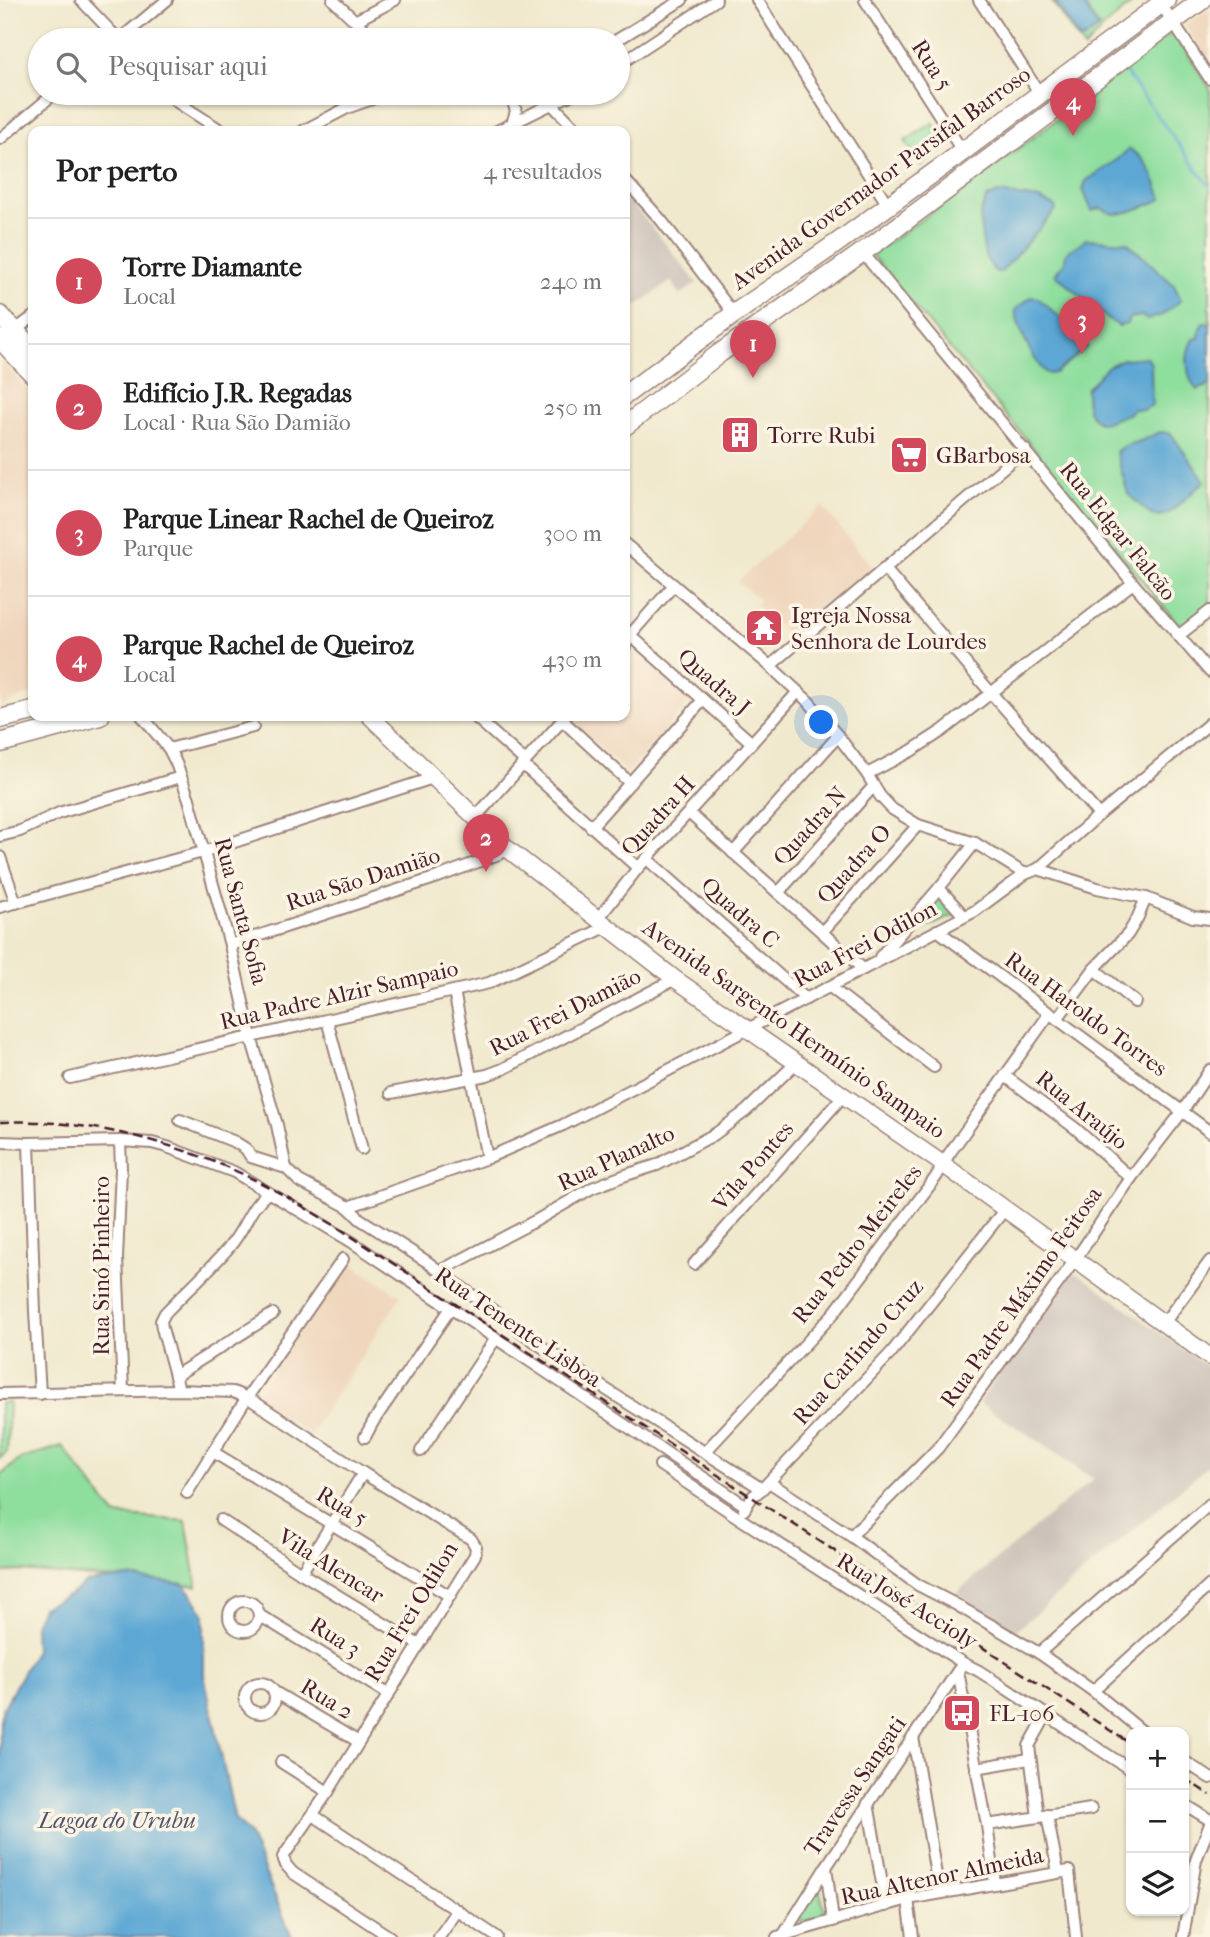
<!DOCTYPE html>
<html lang="pt">
<head>
<meta charset="utf-8">
<style>
	:root { --surface:#fff; --page:#f6f6f6; --text:#222; --muted:#767676; --line:#e0e0e0; --accent:#d1495b }
	body { margin:0; font-family:"IM FELL French Canon",serif; background:var(--page); color:var(--text) }
	.controls { position:absolute; right:21px; bottom:21px; display:grid; overflow:hidden; border-radius:14px; box-shadow:0 2px 5px #0004 }
	.controls button { width:63px; height:63px; display:grid; place-items:center; padding:0; border:0; border-bottom:2px solid var(--line); background:var(--surface); color:var(--text); font:35px sans-serif }
	.you { position:absolute; left:822px; top:723px; width:24px; height:24px; margin:-18px; border:5px solid #fff; border-radius:50%; background:#1a73e8; box-shadow:0 0 0 10px #1a73e833 }
	.badge { display:grid; place-items:center; width:46px; height:46px; border-radius:50%; background:var(--accent); color:#fff; font-size:23px; font-weight:700 }
	.pin { position:absolute; translate:-50% -58px; filter:drop-shadow(0 2px 4px #0008) }
	.pin::after { content:''; position:absolute; top:37px; width:24px; height:21px; background:inherit; clip-path:polygon(0 0,100% 0,50% 100%) }
	.list { margin:0; padding:0; list-style:none }
	h2 { display:flex; justify-content:space-between; align-items:center; height:91px; margin:0; padding:0 28px; font-size:30px }
	h2 small { font-size:23px; font-weight:400; color:var(--muted) }
	.list li { display:grid; grid-template-columns:46px 1fr auto; gap:21px; align-items:center; box-sizing:border-box; height:126px; padding:0 28px; border-top:2px solid var(--line) }
	.list b { display:block; font-size:26px; white-space:nowrap }
	.list p { margin:0; font-size:23px; white-space:nowrap; color:var(--muted) }
	.list em { font-size:23px; font-style:normal; color:var(--muted) }
	.icon { flex:none; width:38px; height:38px; fill:none; stroke:currentColor; stroke-width:2; stroke-linecap:round; stroke-linejoin:round }
	.map { position:relative; flex:none; width:1210px; height:1937px; overflow:hidden }
	.search { position:absolute; background:var(--surface); box-shadow:0 2px 5px #0004; left:28px; top:28px; width:602px; height:77px; display:flex; align-items:center; gap:18px; box-sizing:border-box; padding:0 24px; border-radius:38px; color:var(--muted); font-size:26px }
	.panel { position:absolute; background:var(--surface); box-shadow:0 2px 5px #0004; left:28px; top:126px; width:602px; height:595px; border-radius:14px }
	.map>svg:first-child { display:block }
	.built { fill:#efd6bc }
	.industrial { fill:#cdc2b9 }
	.green { fill:#8ede9e; stroke:#6c7e64; stroke-width:2 }
	.water { fill:#5ca7d4; stroke:#536380; stroke-width:2 }
	.lines { fill:none; stroke-linecap:round; stroke-linejoin:round }
	.stream { stroke:#5ca7d4; stroke-width:2.5 }
	.minor-casing { stroke:#9d847c; stroke-width:14 }
	.secondary-casing { stroke:#9d847c; stroke-width:19 }
	.primary-casing { stroke:#9d847c; stroke-width:21 }
	.minor { stroke:#fff; stroke-width:10 }
	.secondary { stroke:#fff; stroke-width:16 }
	.primary { stroke:#fff; stroke-width:18 }
	.rail { stroke:#4a1f2b; stroke-width:2.5; stroke-dasharray:10 5; stroke-linecap:butt }
	.labels { text-anchor:middle; dominant-baseline:central; stroke-width:7; stroke-linejoin:round; paint-order:stroke }
	.street-label { font-size:23px; fill:#4a1f2b; stroke:#fcf5e5 }
	.poi-label { font-size:23px; fill:#4a1f2b; stroke:#fcf5e5; text-anchor:start }
	.water-label { font-size:24px; font-style:italic; fill:#51556f; stroke:#fcf5e5 }
</style>
</head>
<body>
<div class="map">
<svg width="1210" height="1937" viewBox="0 0 1210 1937">
	<rect width="100%" height="100%" fill="#fcf5e5"/>
	<filter id="ink" filterUnits="userSpaceOnUse"><feTurbulence type="fractalNoise" baseFrequency=".0143" numOctaves="2"/><feDisplacementMap in="SourceGraphic" scale="14" xChannelSelector="R" yChannelSelector="G"/><feConvolveMatrix kernelMatrix="1 2 1 2 8 2 1 2 1" color-interpolation-filters="sRGB"/></filter>
	<filter id="wash" filterUnits="userSpaceOnUse"><feTurbulence type="fractalNoise" baseFrequency=".00686" numOctaves="4" result="noise"/><feDisplacementMap in="SourceGraphic" scale="28" xChannelSelector="R" yChannelSelector="G"/><feGaussianBlur stdDeviation="1.57" result="paint"/><feColorMatrix in="noise" values="0 0 0 0 0 0 0 0 0 0 0 0 0 0 0 0 0 1.4 0 .05"/><feComposite in="paint" operator="in"/></filter>
	<g filter="url(#wash)">
		<rect width="100%" height="100%" fill="#f0e9cd"/>
		<!-- built -->
		<g class="built">
			<polygon points="1210,9 1210,63 1185,25"/>
			<polygon points="0,358 33,398 33,694 20,697 0,708"/>
			<polygon points="822,506 872,567 791,637 756,605 759,599 737,582"/>
			<polygon points="640,654 691,699 628,774 572,722 578,716 625,716 625,662 632,655"/>
			<polygon points="345,1260 401,1296 310,1434 259,1399 258,1393"/>
		</g>
		<!-- industrial -->
		<g class="industrial">
			<polygon points="628,198 697,283 680,295 671,281 634,308 625,295 625,200"/>
			<polygon points="1069,1273 1079,1274 1210,1369 1210,1464 1014,1632 956,1593 1093,1479 1046,1446 979,1403"/>
		</g>
		<!-- green -->
		<g class="green">
			<polygon points="1051,0 1136,0 1103,28 1084,49"/>
			<polygon points="1168,35 1176,35 1210,88 1210,605 1181,628 1036,451 872,256 872,254 991,171 994,167"/>
			<polygon points="933,123 948,145 921,166 905,141"/>
			<polygon points="937,895 958,914 927,927 891,949"/>
			<polygon points="9,1402 7,1452 0,1458 0,1403"/>
			<polygon points="62,1446 115,1515 186,1521 197,1586 21,1571 0,1572 0,1476 19,1460"/>
			<polygon points="819,1888 826,1916 801,1923 799,1919"/>
		</g>
		<!-- water -->
		<g class="water">
			<polygon points="1054,0 1081,0 1099,28 1081,41"/>
			<path d="M1129,149C1147,157 1156,181 1162,199C1151,204 1121,217 1111,213C1107,212 1104,209 1100,208L1092,211L1083,190L1086,181L1118,159Z"/>
			<polygon points="998,193 1039,199 1055,206 1056,210 1001,272 995,272 985,256 981,231 980,214 987,198"/>
			<polygon points="1086,239 1127,242 1174,285 1181,300 1162,315 1147,320 1142,316 1129,318 1127,324 1119,326 1108,319 1055,274 1065,262 1066,253"/>
			<path d="M1031,297L1038,298L1083,338L1087,347L1055,373C1049,374 1049,375 1044,371C1032,359 1018,327 1015,310Z"/>
			<path d="M1203,323H1207L1210,325V385L1197,390C1186,378 1184,353 1193,339L1199,338L1200,328Z"/>
			<path d="M1147,357L1151,364L1152,405L1143,410L1133,409L1128,414L1103,423C1086,419 1086,403 1086,389L1107,367L1123,359Z"/>
			<path d="M1162,432L1171,434L1205,481L1169,513L1159,516L1151,515L1128,494L1116,452C1124,443 1135,444 1145,439C1151,437 1155,433 1162,432Z"/>
			<polygon points="128,1577 184,1584 204,1613 204,1675 235,1820 249,1834 292,1937 0,1937 0,1720 3,1709 35,1650 34,1626 42,1607 70,1595 86,1582"/>
		</g>
		<g class="lines">
			<!-- stream -->
			<polyline class="stream" points="1126,73 1210,187"/>
		</g>
	</g>
	<g filter="url(#ink)">
		<g class="lines">
			<defs>
				<g id="minor">
					<polyline points="81,0 119,40"/>
					<polyline points="333,0 369,34 379,40"/>
					<polyline points="757,0 888,205"/>
					<polyline points="865,0 963,152"/>
					<polyline points="979,0 1040,94"/>
					<polyline points="1161,4 1210,79"/>
					<polyline points="355,21 395,0"/>
					<polyline points="119,40 167,0"/>
					<polyline points="617,40 682,0"/>
					<polyline points="618,65 716,0"/>
					<polyline points="169,93 177,102 222,131"/>
					<polyline points="510,93 516,111 512,124"/>
					<polyline points="541,93 578,131"/>
					<polyline points="303,131 347,108 389,93"/>
					<polyline points="497,131 574,93"/>
					<polyline points="0,139 55,93"/>
					<polyline points="625,180 661,220 734,314"/>
					<polyline points="863,253 1133,583 1210,672"/>
					<polyline points="10,334 33,317"/>
					<polyline points="625,544 770,666 809,702 838,736 867,774 880,796 892,809 918,825 975,843 1025,874"/>
					<polyline points="884,568 992,694 1099,815"/>
					<polyline points="630,635 752,743"/>
					<polyline points="1178,636 1210,611"/>
					<polyline points="625,647 630,635 674,585"/>
					<polyline points="770,666 1025,449"/>
					<polyline points="142,716 169,749 176,763 189,799 230,945 251,1037 277,1125 286,1168"/>
					<polyline points="474,716 525,761"/>
					<polyline points="562,720 630,783"/>
					<polyline points="169,749 253,727"/>
					<polyline points="522,764 638,868"/>
					<polyline points="867,774 911,751 942,731 1133,583"/>
					<polyline points="689,813 863,969"/>
					<polyline points="475,818 566,716"/>
					<polyline points="591,827 703,700"/>
					<polyline points="0,836 20,831 59,813 181,777"/>
					<polyline points="733,853 838,736"/>
					<polyline points="0,857 16,903"/>
					<polyline points="647,859 806,999"/>
					<polyline points="1038,869 1097,888 1146,898 1193,917 1210,919"/>
					<polyline points="939,888 964,916"/>
					<polyline points="778,893 873,787"/>
					<polyline points="0,907 203,852 433,778"/>
					<polyline points="597,920 638,868 797,693"/>
					<polyline points="937,930 1210,1132"/>
					<polyline points="822,932 918,825"/>
					<polyline points="230,945 438,877 509,850"/>
					<polyline points="880,957 939,888 975,843"/>
					<polyline points="1094,969 1135,1002"/>
					<polyline points="830,987 934,1067"/>
					<polyline points="454,991 487,1158"/>
					<polyline points="1057,1019 1094,969 1128,934 1137,919 1146,898"/>
					<polyline points="327,1020 362,1149"/>
					<polyline points="1005,1076 1075,1128 1131,1178"/>
					<polyline points="70,1078 489,983 608,926"/>
					<polyline points="391,1093 487,1075 503,1069 675,979"/>
					<polyline points="180,1120 235,1142 246,1149 251,1157 286,1168 299,1181 348,1207 360,1219 426,1261 541,1346 604,1388 762,1489"/>
					<polyline points="120,1141 121,1169 117,1258 123,1391"/>
					<polyline points="0,1142 29,1143 120,1141 152,1143 167,1147 234,1172 352,1242 746,1506"/>
					<polyline points="29,1143 35,1312 40,1394"/>
					<polyline points="348,1207 487,1158 563,1125 975,911 1025,874 1038,869 1099,815 1210,723"/>
					<polyline points="694,1264 843,1096"/>
					<polyline points="440,1271 537,1220 592,1188 623,1176 657,1165 715,1134 746,1111 796,1063"/>
					<polyline points="1164,1323 1210,1261"/>
					<polyline points="175,1376 273,1314"/>
					<path d="M179,1390L162,1328L161,1321L165,1313C186,1291 210,1270 230,1246C245,1229 250,1206 268,1193"/>
					<polyline points="0,1394 179,1390 233,1392 250,1399 363,1473 471,1539 476,1547 475,1555 328,1792 283,1857 286,1865 293,1873 390,1937"/>
					<polyline points="365,1437 373,1422 451,1308"/>
					<polyline points="421,1451 496,1338"/>
					<polyline points="213,1452 450,1596"/>
					<polyline points="705,1452 834,1313 936,1177 949,1154 1050,1013"/>
					<polyline points="660,1465 739,1518 963,1663 979,1671 1131,1770"/>
					<polyline points="769,1482 851,1536 918,1585 955,1604 1039,1653 1093,1691 1143,1732"/>
					<polyline points="187,1493 246,1399 343,1259"/>
					<polyline points="744,1510 752,1497 762,1489 891,1353 1005,1209"/>
					<polyline points="221,1520 301,1573 419,1645"/>
					<polyline points="851,1536 938,1448 1075,1260 1131,1178 1182,1112 1210,1070"/>
					<polyline points="301,1573 363,1473"/>
					<circle cx="244" cy="1616" r="15"/>
					<polyline points="259,1615 388,1694"/>
					<polyline points="1039,1653 1210,1504"/>
					<polyline points="958,1671 987,1825 995,1883"/>
					<circle cx="260" cy="1698" r="15"/>
					<polyline points="273,1691 359,1742"/>
					<polyline points="1093,1691 1210,1585"/>
					<polyline points="913,1737 939,1893"/>
					<polyline points="1184,1761 1210,1778"/>
					<polyline points="281,1762 328,1792"/>
					<polyline points="976,1768 1029,1759"/>
					<polyline points="868,1803 886,1906"/>
					<polyline points="1184,1804 1210,1820"/>
					<polyline points="313,1815 497,1937"/>
					<polyline points="1047,1815 1058,1872"/>
					<polyline points="1038,1817 1029,1746 1047,1714"/>
					<polyline points="987,1825 1091,1809"/>
					<polyline points="826,1867 833,1921"/>
					<polyline points="908,1899 913,1937"/>
					<polyline points="784,1934 826,1867 963,1663"/>
					<polyline points="439,1937 458,1910"/>
					<polyline points="777,1937 908,1899 1069,1871 1076,1937"/>
					<polyline points="1183,1937 1196,1860 1210,1824"/>
				</g>
				<polyline id="secondary" points="370,716 509,850 675,979 944,1165 1210,1357"/>
				<g id="primary">
					<polyline points="0,315 33,350"/>
					<polyline points="0,339 33,374"/>
					<polyline points="625,395 734,314 834,245 954,158 1166,0"/>
					<polyline points="625,426 720,353 877,242 1202,0"/>
					<polyline points="0,719 33,711"/>
					<polyline points="0,743 100,716"/>
				</g>
			</defs>
			<!-- minor casing -->
			<use href="#minor" class="minor-casing"/>
			<!-- secondary casing -->
			<use href="#secondary" class="secondary-casing"/>
			<!-- primary casing -->
			<use href="#primary" class="primary-casing"/>
			<!-- minor -->
			<use href="#minor" class="minor"/>
			<!-- secondary -->
			<use href="#secondary" class="secondary"/>
			<!-- primary -->
			<use href="#primary" class="primary"/>
			<!-- rail -->
			<g class="rail">
				<path d="M0,1122C85,1118 178,1142 255,1180C282,1193 308,1210 334,1225L1131,1744"/>
				<polyline points="1184,1778 1210,1795"/>
			</g>
		</g>
	</g>
	<!-- icons -->
	<defs>
		<symbol id="building-square" viewBox="-11 -11 22 22"><rect x="-9" y="-9" width="18" height="18" rx="4" fill="#d1495b" stroke="#fcf5e5"/><path d="M-4-6H4V6H1V3H-1V6H-4ZM-2.5-4.3h1.7v1.8h-1.7ZM.8-4.3h1.7v1.8H.8ZM-2.5-1h1.7V.8h-1.7ZM.8-1h1.7V.8H.8Z" fill="#fff"/></symbol>
		<symbol id="supermarket-square" viewBox="-11 -11 22 22"><rect x="-9" y="-9" width="18" height="18" rx="4" fill="#d1495b" stroke="#fcf5e5"/><path d="M-6-5.5h2.5l.6 2H6L4.5 2H-2.5L-4.4-4H-6ZM-1.5 3.2a1.3 1.3 0 1 0 .1 0ZM3 3.2a1.3 1.3 0 1 0 .1 0Z" fill="#fff"/></symbol>
		<symbol id="temple-square" viewBox="-11 -11 22 22"><rect x="-9" y="-9" width="18" height="18" rx="4" fill="#d1495b" stroke="#fcf5e5"/><path d="M0-6L5-2H3V0L6.5 2.5H4V6H1.5V3h-3V6H-4V2.5H-6.5L-3 0V-2H-5Z" fill="#fff"/></symbol>
		<symbol id="bus-square" viewBox="-11 -11 22 22"><rect x="-9" y="-9" width="18" height="18" rx="4" fill="#d1495b" stroke="#fcf5e5"/><path d="M-5-6H5V4H4V6H2V4H-2V6H-4V4H-5ZM-3.5-4V0h7V-4ZM-3.5 1.2v1.5H-2V1.2ZM2 1.2v1.5H3.5V1.2Z" fill="#fff"/></symbol>
	</defs>
	<g fill-rule="evenodd">
		<use href="#building-square" x="718" y="413" width="44" height="44"/>
		<use href="#supermarket-square" x="887" y="433" width="44" height="44"/>
		<use href="#temple-square" x="742" y="606" width="44" height="44"/>
		<use href="#bus-square" x="940" y="1691" width="44" height="44"/>
	</g>
	<g class="labels">
		<!-- street labels -->
		<g class="street-label">
			<text transform="translate(932 65) rotate(57)">Rua 5</text>
			<text transform="translate(881 178) rotate(-36)">Avenida Governador Parsifal Barroso</text>
			<text transform="translate(1118 531) rotate(51)">Rua Edgar Falcão</text>
			<text transform="translate(714 682) rotate(41)">Quadra J</text>
			<text transform="translate(658 816) rotate(-48)">Quadra H</text>
			<text transform="translate(810 826) rotate(-48)">Quadra N</text>
			<text transform="translate(854 864) rotate(-48)">Quadra O</text>
			<text transform="translate(363 879) rotate(-18)">Rua São Damião</text>
			<text transform="translate(241 911) rotate(75)">Rua Santa Sofia</text>
			<text transform="translate(740 913) rotate(41)">Quadra C</text>
			<text transform="translate(865 944) rotate(-28)">Rua Frei Odilon</text>
			<text transform="translate(339 995) rotate(-13)">Rua Padre Alzir Sampaio</text>
			<text transform="translate(565 1012) rotate(-27)">Rua Frei Damião</text>
			<text transform="translate(1086 1014) rotate(36)">Rua Haroldo Torres</text>
			<text transform="translate(794 1029) rotate(35)">Avenida Sargento Hermínio Sampaio</text>
			<text transform="translate(1082 1110) rotate(39)">Rua Araújo</text>
			<text transform="translate(616 1158) rotate(-25)">Rua Planalto</text>
			<text transform="translate(753 1166) rotate(-49)">Vila Pontes</text>
			<text transform="translate(857 1244) rotate(-52)">Rua Pedro Meireles</text>
			<text transform="translate(101 1266) rotate(-90)">Rua Sinó Pinheiro</text>
			<text transform="translate(1021 1297) rotate(-55)">Rua Padre Máximo Feitosa</text>
			<text transform="translate(518 1327) rotate(34)">Rua Tenente Lisboa</text>
			<text transform="translate(858 1352) rotate(-49)">Rua Carlindo Cruz</text>
			<text transform="translate(342 1506) rotate(31)">Rua 5</text>
			<text transform="translate(331 1566) rotate(32)">Vila Alencar</text>
			<text transform="translate(907 1601) rotate(32)">Rua José Accioly</text>
			<text transform="translate(411 1612) rotate(-59)">Rua Frei Odilon</text>
			<text transform="translate(335 1637) rotate(32)">Rua 3</text>
			<text transform="translate(327 1699) rotate(31)">Rua 2</text>
			<text transform="translate(855 1786) rotate(-56)">Travessa Sangati</text>
			<text transform="translate(942 1876) rotate(-12)">Rua Altenor Almeida</text>
		</g>
		<!-- poi labels -->
		<g class="poi-label">
			<text x="767" y="435">Torre Rubi</text>
			<text x="936" y="455">GBarbosa</text>
			<text x="791" y="615">Igreja Nossa<tspan x="791" dy="26">Senhora de Lourdes</tspan></text>
			<text x="989" y="1713">FL-106</text>
		</g>
		<!-- water labels -->
		<g class="water-label">
			<text x="117" y="1820">Lagoa do Urubu</text>
		</g>
	</g>
</svg>
<div class="controls">
<button>+</button>
<button>−</button>
<button><svg class="icon" aria-label="layers" viewBox="0 0 24 24"><path d="M12 4l9 5-9 5-9-5zM3 14l9 5 9-5"/></svg></button>
</div>
<div class="you"></div>
<div class="pin badge" style="left:753px;top:378px">1</div>
<div class="pin badge" style="left:486px;top:872px">2</div>
<div class="pin badge" style="left:1082px;top:354px">3</div>
<div class="pin badge" style="left:1073px;top:136px">4</div>
<div class="search"><svg class="icon" aria-label="search" viewBox="0 0 24 24"><circle cx="10" cy="10" r="6"/><path d="M15 15l6 6"/></svg>Pesquisar aqui</div>
<section class="panel">
<h2>Por perto<small>4 resultados</small></h2>
<ul class="list">
<li><span class="badge">1</span><div><b>Torre Diamante</b><p>Local</p></div><em>240 m</em></li>
<li><span class="badge">2</span><div><b>Edifício J.R. Regadas</b><p>Local · Rua São Damião</p></div><em>250 m</em></li>
<li><span class="badge">3</span><div><b>Parque Linear Rachel de Queiroz</b><p>Parque</p></div><em>300 m</em></li>
<li><span class="badge">4</span><div><b>Parque Rachel de Queiroz</b><p>Local</p></div><em>430 m</em></li>
</ul>
</section>
</div>
</body>
</html>
